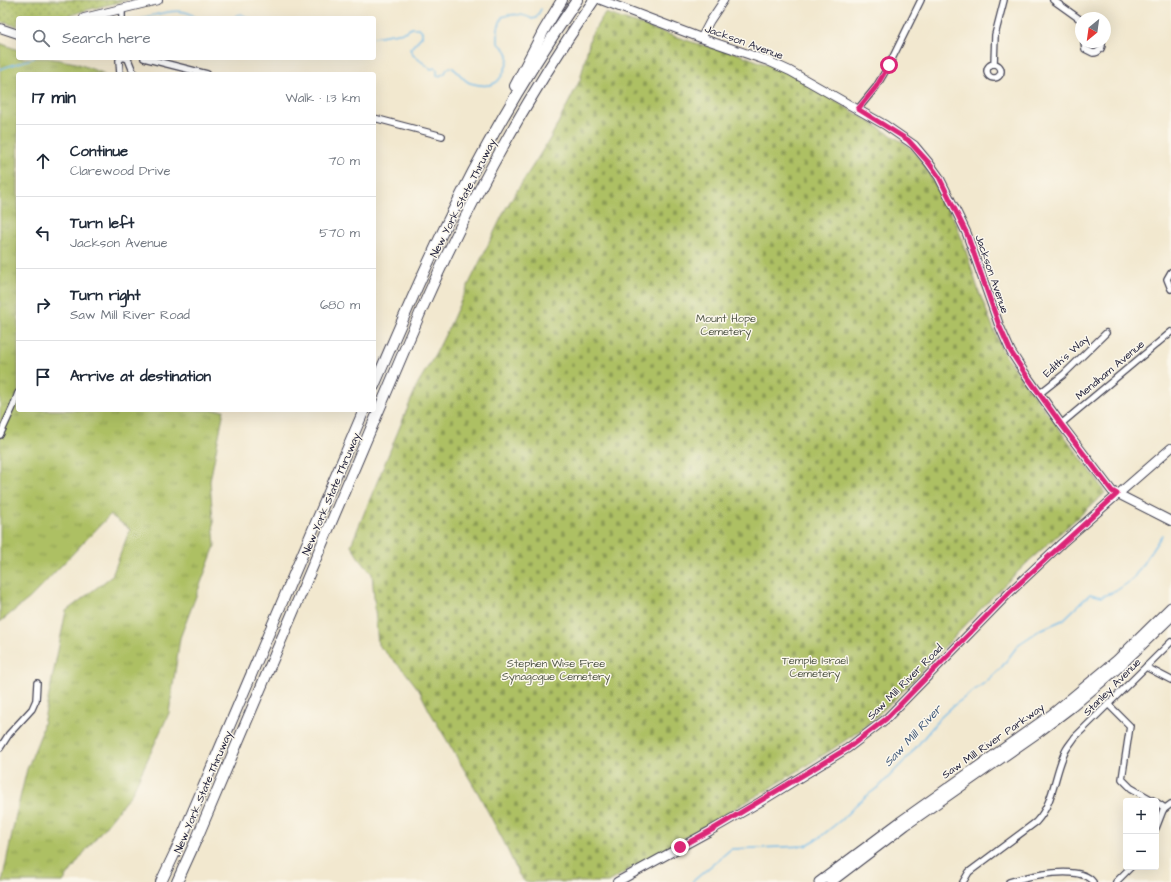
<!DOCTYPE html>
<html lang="en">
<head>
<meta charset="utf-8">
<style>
	:root { --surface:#fff; --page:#f6f6f7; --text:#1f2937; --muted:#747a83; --line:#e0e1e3 }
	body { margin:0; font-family:"Architects Daughter",sans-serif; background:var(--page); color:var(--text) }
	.controls { position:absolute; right:12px; bottom:12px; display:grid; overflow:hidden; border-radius:4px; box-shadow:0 4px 16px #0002 }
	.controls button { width:36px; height:36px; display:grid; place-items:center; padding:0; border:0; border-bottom:1px solid var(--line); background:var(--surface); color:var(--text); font:20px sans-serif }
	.compass { position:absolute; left:1075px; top:12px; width:36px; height:36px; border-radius:50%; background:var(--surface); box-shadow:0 4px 16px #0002; rotate:209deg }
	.stop { position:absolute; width:12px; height:12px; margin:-9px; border:3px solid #db2777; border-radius:50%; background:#fff }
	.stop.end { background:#db2777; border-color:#fff; box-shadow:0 1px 4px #0008 }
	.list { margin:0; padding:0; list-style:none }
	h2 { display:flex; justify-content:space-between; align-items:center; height:52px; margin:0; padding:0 16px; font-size:17px }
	h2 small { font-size:13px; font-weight:400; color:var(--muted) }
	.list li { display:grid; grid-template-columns:26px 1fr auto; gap:12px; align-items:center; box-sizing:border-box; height:72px; padding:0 16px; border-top:1px solid var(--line) }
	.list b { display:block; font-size:15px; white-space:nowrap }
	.list p { margin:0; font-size:13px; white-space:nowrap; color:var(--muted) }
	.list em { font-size:13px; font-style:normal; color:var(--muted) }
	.icon { flex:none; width:22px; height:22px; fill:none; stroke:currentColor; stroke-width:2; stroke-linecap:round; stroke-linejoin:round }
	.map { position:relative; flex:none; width:1171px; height:882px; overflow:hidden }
	.search { position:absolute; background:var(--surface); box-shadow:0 4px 16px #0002; left:16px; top:16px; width:360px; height:44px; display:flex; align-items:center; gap:10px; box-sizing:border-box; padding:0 14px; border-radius:4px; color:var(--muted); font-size:15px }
	.panel { position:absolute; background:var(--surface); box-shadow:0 4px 16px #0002; left:16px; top:72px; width:360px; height:340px; border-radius:4px }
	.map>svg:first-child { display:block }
	.grass { fill:url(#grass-tufts); stroke:#687150 }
	.cemetery { fill:url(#cemetery-stones); stroke:#687150 }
	.park { fill:url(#park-dots); stroke:#687150 }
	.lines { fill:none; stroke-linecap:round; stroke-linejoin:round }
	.stream { stroke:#71bae9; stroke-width:1.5 }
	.minor-casing { stroke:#414051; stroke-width:8 }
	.tertiary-casing { stroke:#414051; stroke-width:9 }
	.secondary-casing { stroke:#414051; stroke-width:10 }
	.trunk-casing { stroke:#414051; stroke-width:11 }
	.motorway-casing { stroke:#414051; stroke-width:12 }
	.minor { stroke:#fff; stroke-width:5.5 }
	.tertiary { stroke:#fff; stroke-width:7 }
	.secondary { stroke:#fff; stroke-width:8 }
	.trunk { stroke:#fff; stroke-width:9 }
	.motorway { stroke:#fff; stroke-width:10 }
	.route { stroke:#db2777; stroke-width:5 }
	.labels { text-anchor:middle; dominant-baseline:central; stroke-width:3; stroke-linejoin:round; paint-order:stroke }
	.street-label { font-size:11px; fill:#22223b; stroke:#fbf7ec }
	.park-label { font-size:11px; fill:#535949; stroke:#fbf7ec }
	.water-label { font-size:12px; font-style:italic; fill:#3e5778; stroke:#fbf7ec }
</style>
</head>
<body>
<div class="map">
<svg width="1171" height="882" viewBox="0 0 1171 882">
	<defs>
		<pattern id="grass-tufts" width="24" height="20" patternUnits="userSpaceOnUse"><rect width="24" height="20" fill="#adc064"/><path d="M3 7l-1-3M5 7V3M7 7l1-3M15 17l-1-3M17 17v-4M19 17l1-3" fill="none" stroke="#8c9c54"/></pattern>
		<pattern id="cemetery-stones" width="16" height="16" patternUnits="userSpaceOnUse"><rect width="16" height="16" fill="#adc064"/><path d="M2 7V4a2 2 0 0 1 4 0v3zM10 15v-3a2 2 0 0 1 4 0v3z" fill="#8c9c54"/></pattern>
		<pattern id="park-dots" width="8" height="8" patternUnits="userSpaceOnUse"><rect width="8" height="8" fill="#adc064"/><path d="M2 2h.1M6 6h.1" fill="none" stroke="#8c9c54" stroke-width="1.8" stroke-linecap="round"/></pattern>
	</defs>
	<rect width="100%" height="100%" fill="#fbf7ec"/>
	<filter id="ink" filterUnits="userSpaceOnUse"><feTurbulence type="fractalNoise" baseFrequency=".025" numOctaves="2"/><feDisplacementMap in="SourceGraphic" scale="8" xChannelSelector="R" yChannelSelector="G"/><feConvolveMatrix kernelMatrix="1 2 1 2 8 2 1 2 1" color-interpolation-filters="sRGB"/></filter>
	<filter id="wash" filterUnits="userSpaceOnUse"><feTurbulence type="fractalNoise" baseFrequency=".012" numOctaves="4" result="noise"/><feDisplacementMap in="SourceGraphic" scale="16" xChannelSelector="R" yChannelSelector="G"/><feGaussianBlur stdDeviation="0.9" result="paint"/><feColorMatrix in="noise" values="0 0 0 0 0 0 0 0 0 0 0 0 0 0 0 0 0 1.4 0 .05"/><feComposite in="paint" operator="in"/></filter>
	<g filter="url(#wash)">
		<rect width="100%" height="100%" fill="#f2e8cf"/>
		<!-- grass -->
		<polygon class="grass" points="0,43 18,50 18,58 48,58 76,63 105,74 18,74 18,410 224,410 210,481 215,546 180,638 169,713 132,793 83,854 63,882 2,882 15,819 27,769 41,734 66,611 112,576 130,529 110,515 30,598 0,622"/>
		<!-- cemetery -->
		<polygon class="cemetery" points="605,13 698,44 736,53 792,74 904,143 912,150 924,165 955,221 964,245 979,292 1002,350 1013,367 1095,477 1105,493 1031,559 997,592 893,701 862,729 828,752 772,787 608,882 525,882 519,875 503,840 478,793 429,710 419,690 406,673 378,645 372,574 358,557 351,545 418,383 435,355 449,327 463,296 506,208 551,137 580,80 591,35"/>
		<!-- park -->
		<polygon class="park" points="0,0 128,0 87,10 62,18 18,18 18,26 0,22"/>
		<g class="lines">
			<!-- stream -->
			<g class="stream">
				<path d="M143,18C157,14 185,5 196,18"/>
				<polyline points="234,18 237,15 241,14 248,18"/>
				<path d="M374,37L404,32L412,28H419L422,31V36L410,49L413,55L431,69L435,68L437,70V75L439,76L445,73L447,69L451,67C459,71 463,81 470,83C477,85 488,87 495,83C502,79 509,63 508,55C507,50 502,46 498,43V28L502,17C511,13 524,14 532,19L536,18L541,9"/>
				<polyline points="0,69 34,58"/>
				<polyline points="692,882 731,849 805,846 819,838 841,820 860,801 881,785 908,757 940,718 953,706 987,681 1001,668 1019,644 1040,630 1063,620 1090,594 1101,597 1116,591 1132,580 1162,535"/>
			</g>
		</g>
	</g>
	<g filter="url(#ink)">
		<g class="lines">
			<defs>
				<g id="minor">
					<polyline points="1053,0 1081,20"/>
					<polyline points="122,9 122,18"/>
					<path d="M1084,42L1085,49L1093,53C1099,53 1103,48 1102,42"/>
					<polyline points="125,58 128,59 134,74"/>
					<polyline points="144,58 207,74"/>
					<polyline points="994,64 995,35 1004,0"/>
					<circle cx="994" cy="71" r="7"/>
					<polyline points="120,74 119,60 122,58"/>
					<polyline points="858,109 876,87 889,65 921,0"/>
					<polyline points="374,118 442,136"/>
					<polyline points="1171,272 1167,279 1171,289"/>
					<polyline points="1039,394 1063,375 1106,333"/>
					<polyline points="1061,424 1171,332"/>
					<polyline points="0,435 13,407 18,393"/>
					<polyline points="1146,667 1171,680"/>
					<polyline points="1108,704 1130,726 1122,779 1131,788 1154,801"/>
					<polyline points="0,748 9,734 32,709 36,700 37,683"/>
					<polyline points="1156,802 1165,808"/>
					<polyline points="1156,828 1163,810 1171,804"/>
					<path d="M963,882L969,872L1036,822C1054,803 1054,775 1065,752C1067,747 1072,742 1075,737L1171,642"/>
					<path d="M1009,882C1028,876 1080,864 1093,882"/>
					<polyline points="1116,882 1131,867"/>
				</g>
				<polyline id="tertiary" points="701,38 710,21 724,0"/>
				<g id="secondary">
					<polyline points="601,0 701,38 768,61 790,71 885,125 914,145 929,163 939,177 958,215 967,234 999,325 1011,352 1024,372 1061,424 1112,491 1171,521"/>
					<polyline points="84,18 158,0"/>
					<polyline points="0,28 18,34"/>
					<polyline points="617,882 710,831 760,802 848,748 886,719 1009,593 1062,543 1171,448"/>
				</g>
				<g id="trunk">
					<polyline points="819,882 901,821 1052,714 1117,660 1171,607"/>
					<polyline points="831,882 906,825 1039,732 1072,707 1118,668 1171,617"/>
				</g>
				<g id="motorway">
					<polyline points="515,86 544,30 562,0"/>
					<path d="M374,386C401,324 427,261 458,201C493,131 533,64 577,0"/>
					<polyline points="161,882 179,844 364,410"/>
					<path d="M177,882L197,838L421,311C469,202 526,98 594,0"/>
				</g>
			</defs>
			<!-- minor casing -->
			<use href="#minor" class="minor-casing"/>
			<!-- tertiary casing -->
			<use href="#tertiary" class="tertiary-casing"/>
			<!-- secondary casing -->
			<use href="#secondary" class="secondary-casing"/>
			<!-- trunk casing -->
			<use href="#trunk" class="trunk-casing"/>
			<!-- motorway casing -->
			<use href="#motorway" class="motorway-casing"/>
			<!-- minor -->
			<use href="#minor" class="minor"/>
			<!-- tertiary -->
			<use href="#tertiary" class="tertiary"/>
			<!-- secondary -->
			<use href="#secondary" class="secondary"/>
			<!-- trunk -->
			<use href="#trunk" class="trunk"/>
			<!-- motorway -->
			<use href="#motorway" class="motorway"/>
		</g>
	</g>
	<g class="lines" filter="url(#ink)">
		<!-- route -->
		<polyline class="route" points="680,847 710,831 848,748 886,719 1009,593 1117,494 1112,491 1061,424 1024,372 1011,352 999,325 967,234 939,177 929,163 908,140 858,109 876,87 889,65"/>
	</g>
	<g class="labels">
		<!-- street labels -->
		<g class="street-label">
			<text transform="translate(744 42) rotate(20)">Jackson Avenue</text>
			<text transform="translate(463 198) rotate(-63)">New York State Thruway</text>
			<text transform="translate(992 274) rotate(71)">Jackson Avenue</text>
			<text transform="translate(1066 356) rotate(-42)">Edith's Way</text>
			<text transform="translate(1110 370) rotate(-40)">Mendham Avenue</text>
			<text transform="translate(331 494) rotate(-67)">New York State Thruway</text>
			<text transform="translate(905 682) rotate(-45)">Saw Mill River Road</text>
			<text transform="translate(1112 687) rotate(-45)">Stanley Avenue</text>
			<text transform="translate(993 741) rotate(-35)">Saw Mill River Parkway</text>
			<text transform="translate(203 792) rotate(-67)">New York State Thruway</text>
		</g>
		<!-- park labels -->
		<g class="park-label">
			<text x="726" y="318">Mount Hope<tspan x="726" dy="13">Cemetery</tspan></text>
			<text x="815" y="660">Temple Israel<tspan x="815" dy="13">Cemetery</tspan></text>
			<text x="556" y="663">Stephen Wise Free<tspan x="556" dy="13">Synagogue Cemetery</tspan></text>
		</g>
		<!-- water labels -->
		<g class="water-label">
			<text transform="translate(913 736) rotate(-47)">Saw Mill River</text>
		</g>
	</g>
</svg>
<div class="controls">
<button>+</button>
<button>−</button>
</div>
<svg class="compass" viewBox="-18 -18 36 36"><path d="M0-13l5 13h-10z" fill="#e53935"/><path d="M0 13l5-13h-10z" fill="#747a83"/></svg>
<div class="stop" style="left:889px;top:65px"></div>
<div class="stop end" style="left:680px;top:847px"></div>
<div class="search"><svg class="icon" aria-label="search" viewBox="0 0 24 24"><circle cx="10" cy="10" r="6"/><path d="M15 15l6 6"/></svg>Search here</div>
<section class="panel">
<h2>17 min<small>Walk · 1.3 km</small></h2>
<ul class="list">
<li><svg class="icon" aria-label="ahead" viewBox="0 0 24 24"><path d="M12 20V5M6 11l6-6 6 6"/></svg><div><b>Continue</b><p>Clarewood Drive</p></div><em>70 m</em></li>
<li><svg class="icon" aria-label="left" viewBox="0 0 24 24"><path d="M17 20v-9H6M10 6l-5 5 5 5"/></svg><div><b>Turn left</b><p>Jackson Avenue</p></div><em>570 m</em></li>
<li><svg class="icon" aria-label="right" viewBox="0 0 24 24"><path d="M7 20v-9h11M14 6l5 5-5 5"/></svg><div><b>Turn right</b><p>Saw Mill River Road</p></div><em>680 m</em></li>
<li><svg class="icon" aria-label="arrive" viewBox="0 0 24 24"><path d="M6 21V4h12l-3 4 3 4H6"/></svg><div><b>Arrive at destination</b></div></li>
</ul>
</section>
</div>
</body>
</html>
